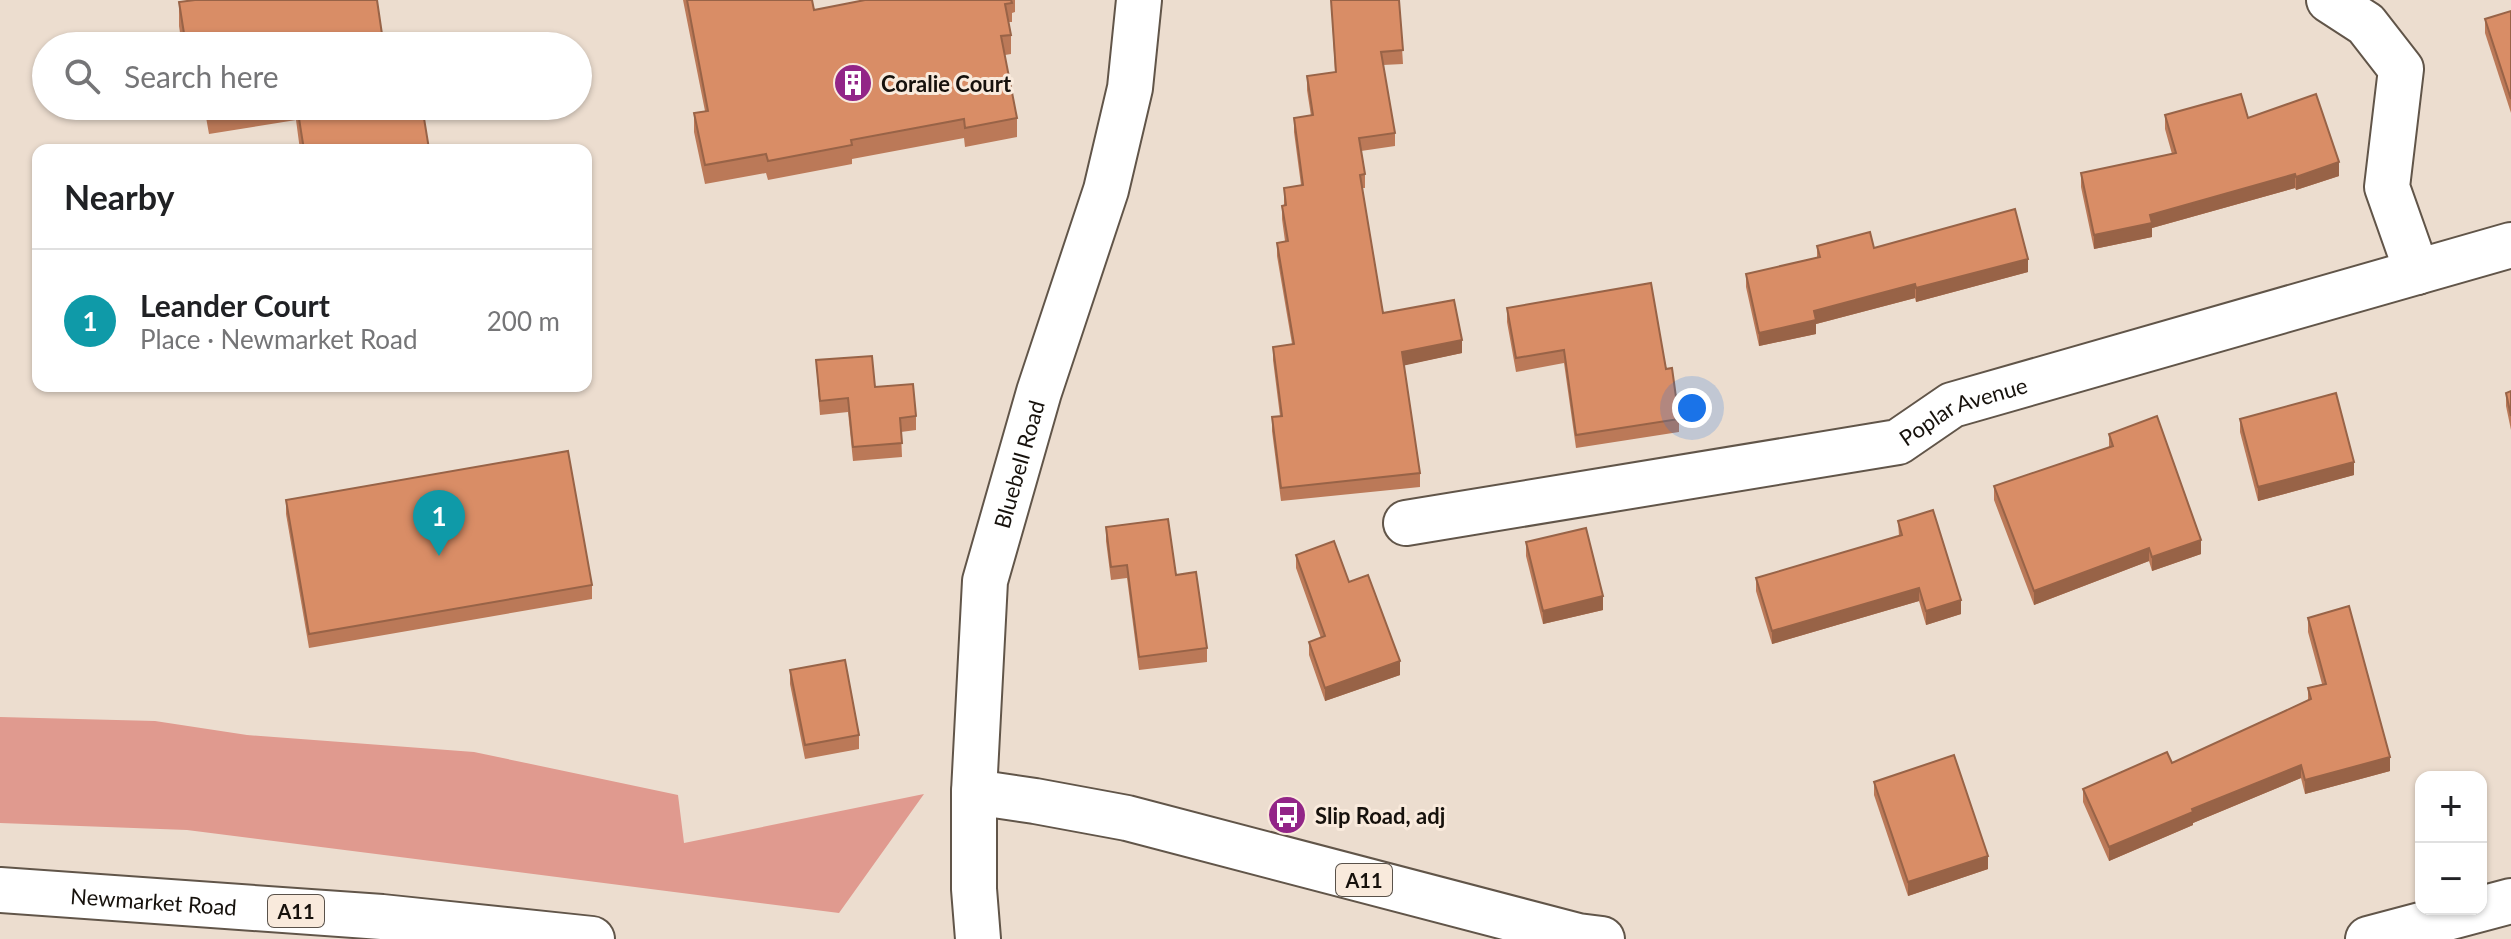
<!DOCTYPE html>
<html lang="en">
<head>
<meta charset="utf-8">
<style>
	:root { --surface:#fff; --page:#f2f2f2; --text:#202124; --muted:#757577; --line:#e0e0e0; --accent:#922587 }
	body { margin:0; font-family:Lato,sans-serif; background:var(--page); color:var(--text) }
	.controls { position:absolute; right:24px; bottom:24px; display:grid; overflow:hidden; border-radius:16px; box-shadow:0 2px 6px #0004 }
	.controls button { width:72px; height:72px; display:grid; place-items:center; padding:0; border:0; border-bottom:2px solid var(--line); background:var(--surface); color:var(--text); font:40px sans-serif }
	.you { position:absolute; left:1692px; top:408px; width:28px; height:28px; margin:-20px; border:6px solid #fff; border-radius:50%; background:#1a73e8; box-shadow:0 0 0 12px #1a73e833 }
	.badge { display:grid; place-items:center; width:52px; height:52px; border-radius:50%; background:var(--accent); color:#fff; font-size:26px; font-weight:700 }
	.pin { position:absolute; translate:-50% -66px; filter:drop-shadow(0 2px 4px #0008) }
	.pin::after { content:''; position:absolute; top:42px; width:28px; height:24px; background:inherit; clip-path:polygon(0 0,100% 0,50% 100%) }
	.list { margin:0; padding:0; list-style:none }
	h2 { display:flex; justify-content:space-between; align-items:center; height:104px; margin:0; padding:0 32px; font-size:34px }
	h2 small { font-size:26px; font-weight:400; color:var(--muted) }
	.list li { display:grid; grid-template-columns:52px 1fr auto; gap:24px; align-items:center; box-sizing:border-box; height:144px; padding:0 32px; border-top:2px solid var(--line) }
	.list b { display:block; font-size:30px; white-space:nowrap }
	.list p { margin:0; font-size:26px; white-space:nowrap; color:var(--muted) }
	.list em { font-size:26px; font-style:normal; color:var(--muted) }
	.icon { flex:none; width:44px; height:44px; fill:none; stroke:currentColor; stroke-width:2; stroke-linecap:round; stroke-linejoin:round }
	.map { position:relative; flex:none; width:2511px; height:939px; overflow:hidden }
	.search { position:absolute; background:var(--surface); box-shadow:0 2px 6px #0004; left:32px; top:32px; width:560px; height:88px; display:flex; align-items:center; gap:20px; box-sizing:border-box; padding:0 28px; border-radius:44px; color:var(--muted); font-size:30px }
	.panel { position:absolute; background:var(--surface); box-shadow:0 2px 6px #0004; left:32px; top:144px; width:560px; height:248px; border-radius:16px }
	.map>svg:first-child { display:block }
	.green { fill:#e09a8f }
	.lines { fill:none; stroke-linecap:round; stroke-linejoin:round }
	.minor-casing { stroke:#615549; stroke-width:48 }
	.highway-casing { stroke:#615549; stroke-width:48 }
	.minor { stroke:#fff; stroke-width:44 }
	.highway { stroke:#fff; stroke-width:44 }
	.wall { fill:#bb7958 }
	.shaded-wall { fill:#986347 }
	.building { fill:#d98d66; stroke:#986347; stroke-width:2 }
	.labels { text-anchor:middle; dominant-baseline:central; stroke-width:6; stroke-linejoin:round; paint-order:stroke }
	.shield { fill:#f9eadc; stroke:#5a524a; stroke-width:2 }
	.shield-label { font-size:20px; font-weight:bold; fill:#16110c }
	.poi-label { font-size:22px; font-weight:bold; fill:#16110c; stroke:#f9eadc; text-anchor:start }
	.street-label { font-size:22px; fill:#16110c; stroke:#f9eadc }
</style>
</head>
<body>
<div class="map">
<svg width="2511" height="939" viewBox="0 0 2511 939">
	<rect width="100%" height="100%" fill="#ecddcf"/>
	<!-- green -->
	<polygon class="green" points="0,717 155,721 247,735 474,752 678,795 684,843 924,794 839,913 187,830 0,823"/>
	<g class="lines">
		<defs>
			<g id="minor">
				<polyline points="2329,0 2366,24 2401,69 2387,187 2417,272"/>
				<path id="s1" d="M1406,523L1898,442L1952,405L2511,245"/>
				<path id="s2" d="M978,939L974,889V792L985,581L1039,392L1106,190L1130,88L1139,0"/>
			</g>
			<g id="highway">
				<polyline points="974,792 1035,801 1127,818 1578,936 1602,939"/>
				<path id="s3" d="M0,890L382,917L592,939"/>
				<polyline points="2368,939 2511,901"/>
			</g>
		</defs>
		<!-- minor casing -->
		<use href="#minor" class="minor-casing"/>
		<!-- highway casing -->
		<use href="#highway" class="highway-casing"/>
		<!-- minor -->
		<use href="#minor" class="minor"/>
		<!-- highway -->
		<use href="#highway" class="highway"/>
	</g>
	<!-- wall -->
	<g class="wall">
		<polygon points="683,0 812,0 814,10 865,0 1015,0 1015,12 1012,13 1012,22 1008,22 1011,35 1011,54 1005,55 1017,118 1017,137 965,147 964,138 852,159 852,164 768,180 766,173 705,184 694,132 694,113 705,111"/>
		<polygon points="1331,0 1399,0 1403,64 1383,65 1395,133 1395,146 1361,151 1365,174 1365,188 1362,188 1383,313 1462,353 1404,365 1420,473 1420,487 1281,501 1272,431 1272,417 1280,416 1273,360 1273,347 1292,344 1277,256 1277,243 1285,241 1282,219 1282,206 1284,205 1284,188 1301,185 1294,132 1294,118 1311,116 1307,90 1307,76 1335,72"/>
		<polygon points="179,2 383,41 405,46 182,46 179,26"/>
		<polygon points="2511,11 2511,113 2485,33 2485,19"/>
		<polygon points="204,106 422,106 429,149 438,150 300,150 296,120 209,134"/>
		<polygon points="2165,115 2248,118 2339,176 2296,190 2295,188 2152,228 2152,237 2094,249 2081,187 2081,173 2172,154 2165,129"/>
		<polygon points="1817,246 1874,248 2028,272 1916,302 1915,298 1816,324 1816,334 1759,346 1746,287 1746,274 1817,258"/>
		<polygon points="1507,308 1666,369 1679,419 1679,432 1576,448 1564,363 1516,372 1507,322"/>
		<polygon points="816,360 916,416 916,430 901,432 902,457 853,461 848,412 820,415"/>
		<polygon points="2511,391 2511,430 2506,406 2506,393"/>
		<polygon points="2240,419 2354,475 2258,501 2240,432"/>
		<polygon points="2109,434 2201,554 2152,571 2149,561 2034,605 1994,500 1994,486 2109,448"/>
		<polygon points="286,500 592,585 592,599 309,648 286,514"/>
		<polygon points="1898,521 1961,614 1926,625 1919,601 1772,644 1756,591 1756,578 1899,536"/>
		<polygon points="1106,527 1176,575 1207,648 1207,662 1139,670 1127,578 1111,580 1106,541"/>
		<polygon points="1526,542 1603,610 1543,624 1526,556"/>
		<polygon points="1296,555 1349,582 1400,675 1325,701 1309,655 1309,642 1321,638 1296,568"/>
		<polygon points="2308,618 2390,771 2305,794 2301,778 2193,823 2193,825 2109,861 2083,802 2083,789 2172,763 2308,700 2308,688 2322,684 2308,632"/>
		<polygon points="790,670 859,735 859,749 805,759 790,684"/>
		<polygon points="1874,782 1988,869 1908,896 1874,795"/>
	</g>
	<!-- shaded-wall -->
	<g class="shaded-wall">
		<polygon points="2339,162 2339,176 2296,190 2296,177"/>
		<polygon points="2295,174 2295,188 2152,228 2152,237 2094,249 2094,235 2150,215"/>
		<polygon points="2028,259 2028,272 1916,302 1916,288"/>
		<polygon points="1915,284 1915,298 1816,324 1816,334 1759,346 1759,333 1814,311"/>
		<polygon points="1462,340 1462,353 1402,366 1402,352"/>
		<polygon points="2354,462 2354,475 2258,501 2258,487"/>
		<polygon points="2201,540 2201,554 2152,571 2152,557"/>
		<polygon points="2149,548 2149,561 2034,605 2034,591"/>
		<polygon points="1919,588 1919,601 1772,644 1772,631"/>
		<polygon points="1603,596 1603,610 1543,624 1543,611"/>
		<polygon points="1961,600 1961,614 1926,625 1926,611"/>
		<polygon points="1400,661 1400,675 1325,701 1325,688"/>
		<polygon points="2390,757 2390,771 2305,794 2305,780"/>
		<polygon points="2301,765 2301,778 2193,823 2193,825 2109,861 2109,847 2192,809"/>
		<polygon points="1988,856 1988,869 1908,896 1908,882"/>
	</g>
	<!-- building -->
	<g class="building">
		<polygon points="195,0 377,0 383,41 404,38 405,46 186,46 179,2"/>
		<polygon points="687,0 812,0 814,10 865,0 1011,0 1012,3 1005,4 1011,35 1001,36 1017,118 965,128 964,119 851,140 852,145 768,161 766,154 705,165 694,113 708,111"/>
		<polygon points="1331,0 1399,0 1403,50 1381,52 1395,133 1359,138 1365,174 1360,175 1383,313 1454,300 1462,340 1402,352 1420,473 1281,488 1272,417 1282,416 1273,347 1294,344 1277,243 1288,241 1282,206 1286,205 1284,188 1303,185 1294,118 1313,115 1307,76 1336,72"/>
		<polygon points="2511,11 2511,99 2485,19"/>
		<polygon points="2241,94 2248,118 2316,94 2339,162 2296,177 2295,174 2150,215 2152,223 2094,235 2081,173 2176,153 2165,115"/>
		<polygon points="208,106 236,106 209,110"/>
		<polygon points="297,106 422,106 429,149 438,148 438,150 304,150"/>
		<polygon points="2015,209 2028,259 1916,288 1915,284 1814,311 1816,320 1759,333 1746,274 1820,257 1817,246 1870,232 1874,248"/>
		<polygon points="1651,283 1666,369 1672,368 1679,419 1576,435 1564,350 1516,358 1507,308"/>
		<polygon points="872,356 875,387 913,384 916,416 900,418 902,443 853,447 848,398 820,401 816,360"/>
		<polygon points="2511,391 2511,416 2506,393"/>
		<polygon points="2336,393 2354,462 2258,487 2240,419"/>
		<polygon points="2157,416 2201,540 2152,557 2149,548 2034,591 1994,486 2113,446 2109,434"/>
		<polygon points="568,451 592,585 309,634 286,500"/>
		<polygon points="1933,510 1961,600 1926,611 1919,588 1772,631 1756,578 1902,535 1898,521"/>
		<polygon points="1168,519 1176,575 1196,572 1207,648 1139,657 1127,565 1111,567 1106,527"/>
		<polygon points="1586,528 1603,596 1543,611 1526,542"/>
		<polygon points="1334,541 1349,582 1368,575 1400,661 1325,688 1309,642 1325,636 1296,555"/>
		<polygon points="2349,606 2390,757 2305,780 2301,765 2192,809 2193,812 2109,847 2083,789 2167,752 2172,763 2311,699 2308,688 2326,684 2308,618"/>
		<polygon points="845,660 859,735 805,745 790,670"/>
		<polygon points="1954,755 1988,856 1908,882 1874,782"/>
	</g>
	<!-- icons -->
	<defs>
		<symbol id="building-disc" viewBox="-11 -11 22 22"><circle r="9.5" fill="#922587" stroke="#f9eadc"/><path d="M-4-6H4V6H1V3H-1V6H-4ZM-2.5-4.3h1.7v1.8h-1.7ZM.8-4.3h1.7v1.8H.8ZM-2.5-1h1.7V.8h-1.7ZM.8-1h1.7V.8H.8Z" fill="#fff"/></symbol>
		<symbol id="bus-disc" viewBox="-11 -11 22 22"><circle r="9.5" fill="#922587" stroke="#f9eadc"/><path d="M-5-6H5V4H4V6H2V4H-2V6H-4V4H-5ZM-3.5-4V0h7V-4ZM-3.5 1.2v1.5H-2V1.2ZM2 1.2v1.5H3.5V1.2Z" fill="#fff"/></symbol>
	</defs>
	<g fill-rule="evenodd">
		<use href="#building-disc" x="831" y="61" width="44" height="44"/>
		<use href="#bus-disc" x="1265" y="793" width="44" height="44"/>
	</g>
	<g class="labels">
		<!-- shield labels -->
		<g class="shield">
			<rect x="1336" y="864" width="56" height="32" rx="6"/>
			<rect x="268" y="895" width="56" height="32" rx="6"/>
		</g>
		<g class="shield-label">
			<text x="1364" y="880">A11</text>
			<text x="296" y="911">A11</text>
		</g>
		<!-- poi labels -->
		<g class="poi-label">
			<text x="881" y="83">Coralie Court</text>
			<text x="1315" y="815">Slip Road, adj</text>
		</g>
		<!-- street labels -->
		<g class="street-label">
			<text stroke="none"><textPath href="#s1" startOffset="572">Poplar Avenue</textPath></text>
			<text stroke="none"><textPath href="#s2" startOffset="480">Bluebell Road</textPath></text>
			<text stroke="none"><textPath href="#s3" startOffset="154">Newmarket Road</textPath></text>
		</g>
	</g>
</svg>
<div class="controls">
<button>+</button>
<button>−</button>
</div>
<div class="you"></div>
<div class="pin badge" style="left:439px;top:556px;background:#0f9aa8">1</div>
<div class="search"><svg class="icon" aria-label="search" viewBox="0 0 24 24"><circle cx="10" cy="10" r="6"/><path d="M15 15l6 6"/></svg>Search here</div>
<section class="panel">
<h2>Nearby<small></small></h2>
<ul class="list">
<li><span class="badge" style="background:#0f9aa8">1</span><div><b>Leander Court</b><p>Place · Newmarket Road</p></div><em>200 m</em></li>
</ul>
</section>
</div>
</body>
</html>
